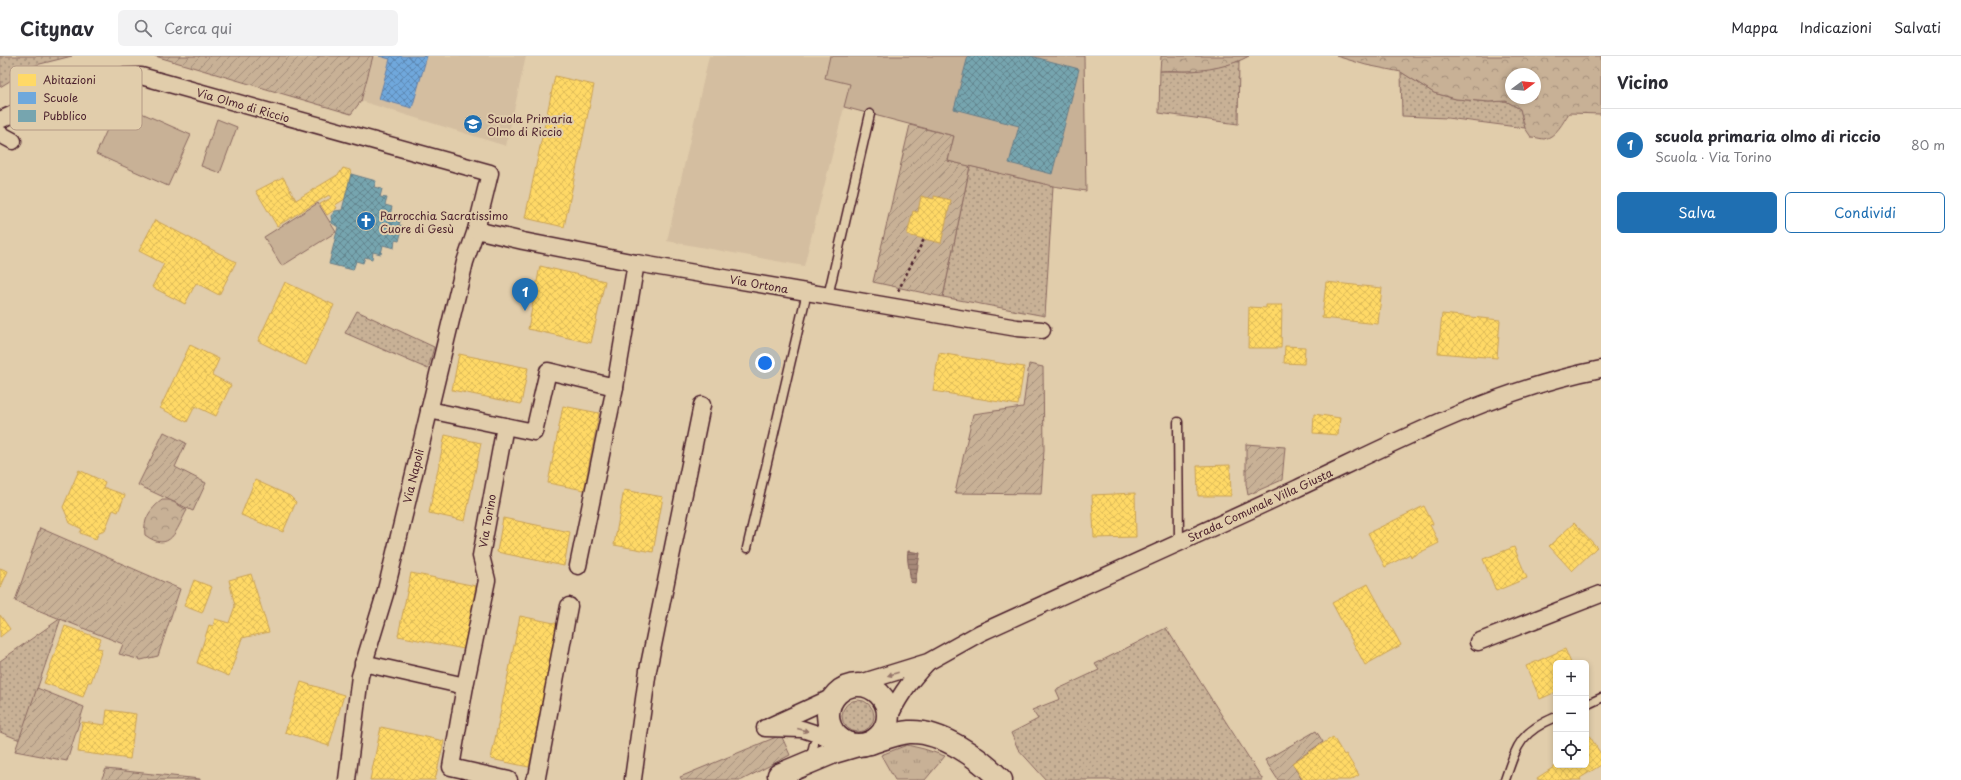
<!DOCTYPE html>
<html lang="it">
<head>
<meta charset="utf-8">
<style>
	:root { --surface:#fff; --page:#f2f2f3; --text:#2b2b33; --muted:#7c7c81; --line:#e1e1e2; --accent:#1f6fb2 }
	body { margin:0; font-family:"Playpen Sans",sans-serif; background:var(--page); color:var(--text) }
	.controls { position:absolute; right:12px; bottom:12px; display:grid; overflow:hidden; border-radius:6px; box-shadow:0 2px 6px #0003 }
	.controls button { width:36px; height:36px; display:grid; place-items:center; padding:0; border:0; border-bottom:1px solid var(--line); background:var(--surface); color:var(--text); font:20px sans-serif }
	.compass { position:absolute; left:1505px; top:12px; width:36px; height:36px; border-radius:50%; background:var(--surface); box-shadow:0 2px 6px #0003; rotate:74deg }
	.you { position:absolute; left:765px; top:307px; width:14px; height:14px; margin:-10px; border:3px solid #fff; border-radius:50%; background:#1a73e8; box-shadow:0 0 0 6px #1a73e833 }
	.badge { display:grid; place-items:center; width:26px; height:26px; border-radius:50%; background:var(--accent); color:#fff; font-size:13px; font-weight:700 }
	.pin { position:absolute; translate:-50% -33px; filter:drop-shadow(0 1px 2px #0008) }
	.pin::after { content:''; position:absolute; top:21px; width:14px; height:12px; background:inherit; clip-path:polygon(0 0,100% 0,50% 100%) }
	.list { margin:0; padding:0; list-style:none }
	h2 { display:flex; justify-content:space-between; align-items:center; height:52px; margin:0; padding:0 16px; font-size:17px }
	h2 small { font-size:13px; font-weight:400; color:var(--muted) }
	.list li { display:grid; grid-template-columns:26px 1fr auto; gap:12px; align-items:center; box-sizing:border-box; height:72px; padding:0 16px; border-top:1px solid var(--line) }
	.list b { display:block; font-size:15px; white-space:nowrap }
	.list p { margin:0; font-size:13px; white-space:nowrap; color:var(--muted) }
	.list em { font-size:13px; font-style:normal; color:var(--muted) }
	.actions { display:flex; gap:8px; padding:12px 16px }
	.actions a { flex:1; padding:9px 0; border:1px solid var(--accent); border-radius:6px; text-align:center; font-size:14px; color:var(--accent) }
	.actions .main { background:var(--accent); color:#fff }
	.icon { flex:none; width:22px; height:22px; fill:none; stroke:currentColor; stroke-width:2; stroke-linecap:round; stroke-linejoin:round }
	.map { position:relative; flex:none; width:1601px; height:724px; overflow:hidden }
	header { display:flex; align-items:center; gap:24px; box-sizing:border-box; height:56px; padding:0 20px; background:var(--surface); border-bottom:1px solid var(--line) }
	header strong { font-size:19px }
	nav { display:flex; gap:22px; margin-inline-start:auto; font-size:14px }
	.search { width:280px; height:36px; background:var(--page); display:flex; align-items:center; gap:10px; box-sizing:border-box; padding:0 14px; border-radius:6px; color:var(--muted); font-size:15px }
	main { display:flex }
	aside { flex:1; background:var(--surface) }
	.map>svg:first-child { display:block }
	.built { fill:#d4bea0 }
	.grass { fill:url(#grass-dots); stroke:#896860 }
	.forest { fill:url(#forest-crowns); stroke:#896860; fill-rule:evenodd }
	.park { fill:url(#park-tufts); stroke:#896860 }
	.garden { fill:url(#garden-furrows); stroke:#896860 }
	.pitch { fill:#c8b196; stroke:#896860 }
	.water { fill:url(#water-rules); stroke:#815e59 }
	.homes { fill:url(#homes-cross-hatch); stroke:#c9a154 }
	.schools { fill:url(#schools-cross-hatch); stroke:#647fa7 }
	.public { fill:url(#public-cross-hatch); stroke:#697d87 }
	.lines { fill:none; stroke-linecap:round; stroke-linejoin:round }
	.lane-casing { stroke:#4a1f2b; stroke-width:11 }
	.street-casing { stroke:#4a1f2b; stroke-width:19 }
	.secondary-casing { stroke:#4a1f2b; stroke-width:25 }
	.path { stroke:#4a1f2b; stroke-width:2.5; stroke-dasharray:3 3; stroke-linecap:butt }
	.lane { stroke:#e1cdab; stroke-width:8 }
	.street { stroke:#e1cdab; stroke-width:16 }
	.secondary { stroke:#e1cdab; stroke-width:22 }
	.oneway { fill:#96766b }
	.labels { text-anchor:middle; dominant-baseline:central; stroke-width:4; stroke-linejoin:round; paint-order:stroke }
	.street-label { font-size:11px; fill:#4a1f2b; stroke:#e1cdab }
	.poi-label { font-size:11px; fill:#4a1f2b; stroke:#e1cdab; text-anchor:start }
	.key { fill:#e1cdab; stroke:#b49985; stroke-width:1 }
	.key-label { font-size:11px; fill:#4a1f2b }
</style>
</head>
<body>
<header>
<strong>Citynav</strong>
<div class="search"><svg class="icon" aria-label="search" viewBox="0 0 24 24"><circle cx="10" cy="10" r="6"/><path d="M15 15l6 6"/></svg>Cerca qui</div>
<nav><a>Mappa</a><a>Indicazioni</a><a>Salvati</a></nav>
</header>
<main>
<div class="map">
<svg width="1601" height="724" viewBox="0 0 1601 724">
	<defs>
		<pattern id="grass-dots" width="8" height="8" patternUnits="userSpaceOnUse"><rect width="8" height="8" fill="#c8b196"/><path d="M2 2h.1M6 6h.1" fill="none" stroke="#a48f7b" stroke-width="1.8" stroke-linecap="round"/></pattern>
		<pattern id="forest-crowns" width="20" height="18" patternUnits="userSpaceOnUse"><rect width="20" height="18" fill="#c8b196"/><path d="M2 6a3 3 0 1 1 6 0M12 15a3 3 0 1 1 6 0" fill="none" stroke="#a48f7b"/></pattern>
		<pattern id="park-tufts" width="24" height="20" patternUnits="userSpaceOnUse"><rect width="24" height="20" fill="#c8b196"/><path d="M3 7l-1-3M5 7V3M7 7l1-3M15 17l-1-3M17 17v-4M19 17l1-3" fill="none" stroke="#a48f7b"/></pattern>
		<pattern id="garden-furrows" width="10" height="10" patternUnits="userSpaceOnUse"><rect width="10" height="10" fill="#c8b196"/><path d="M-1 1l2-2M0 10L10 0M9 11l2-2" fill="none" stroke="#a48f7b"/></pattern>
		<pattern id="water-rules" width="6" height="5" patternUnits="userSpaceOnUse"><rect width="6" height="5" fill="#a68878"/><path d="M0 2.5h6" fill="none" stroke="#896f63"/></pattern>
		<pattern id="homes-cross-hatch" width="8" height="8" patternUnits="userSpaceOnUse"><rect width="8" height="8" fill="#ffd966"/><path d="M0 0l8 8M0 8l8-8" fill="none" stroke="#dcba59"/></pattern>
		<pattern id="schools-cross-hatch" width="8" height="8" patternUnits="userSpaceOnUse"><rect width="8" height="8" fill="#6fa8dc"/><path d="M0 0l8 8M0 8l8-8" fill="none" stroke="#5d88b3"/></pattern>
		<pattern id="public-cross-hatch" width="8" height="8" patternUnits="userSpaceOnUse"><rect width="8" height="8" fill="#76a5af"/><path d="M0 0l8 8M0 8l8-8" fill="none" stroke="#63868f"/></pattern>
	</defs>
	<rect width="100%" height="100%" fill="#e1cdab"/>
	<filter id="ink" filterUnits="userSpaceOnUse"><feTurbulence type="fractalNoise" baseFrequency=".025" numOctaves="2"/><feDisplacementMap in="SourceGraphic" scale="8" xChannelSelector="R" yChannelSelector="G"/><feConvolveMatrix kernelMatrix="1 2 1 2 8 2 1 2 1" color-interpolation-filters="sRGB"/></filter>
	<g filter="url(#ink)">
		<!-- built -->
		<g class="built">
			<polygon points="373,0 526,0 506,90 361,45"/>
			<polygon points="709,0 830,0 825,22 850,28 804,210 667,185"/>
		</g>
		<!-- grass -->
		<g class="grass">
			<polygon points="0,0 72,0 36,9 0,31"/>
			<polygon points="1239,5 1238,68 1159,57 1160,15 1187,15 1212,12"/>
			<polygon points="1401,16 1434,37 1456,43 1489,46 1506,45 1520,53 1525,72 1447,62 1402,60"/>
			<polygon points="970,110 1053,130 1045,260 943,241"/>
			<polygon points="357,255 434,291 428,313 345,277"/>
			<polygon points="61,562 20,684 0,676 0,605"/>
			<polygon points="1166,572 1263,724 1046,724 1018,693 1011,677 1038,663 1032,654 1060,643 1056,634 1099,614 1095,608"/>
			<circle cx="858" cy="660" r="16"/>
		</g>
		<!-- forest -->
		<g class="forest">
			<path d="M1161,0H1249C1231,10 1206,15 1185,15C1177,15 1169,14 1160,15Z"/>
			<path d="M1336,0H1601V58L1569,57C1563,66 1556,81 1544,83C1541,83 1535,81 1531,81L1525,72L1520,53L1506,45L1489,46L1456,43L1434,37L1401,16L1366,9ZM1511,18H1535V42H1511Z"/>
			<path d="M162,444H170L187,454C176,474 171,498 145,479C143,464 149,454 162,444Z"/>
		</g>
		<!-- park -->
		<polygon class="park" points="907,689 924,693 945,700 925,724 895,724 881,699"/>
		<!-- garden -->
		<g class="garden">
			<polygon points="155,0 373,0 361,45 351,58"/>
			<polygon points="910,69 954,80 948,105 970,110 943,241 873,226"/>
			<polygon points="1029,308 1043,311 1044,394 1041,438 955,437 973,358 1023,351"/>
			<polygon points="164,376 186,387 175,411 206,427 193,455 138,429"/>
			<polygon points="1246,388 1285,391 1282,424 1248,439 1246,428"/>
			<polygon points="40,472 180,533 158,600 141,604 119,598 123,588 15,545"/>
			<polygon points="37,632 84,651 67,705 15,695"/>
			<polygon points="1316,675 1323,686 1292,707 1302,724 1278,724 1265,704"/>
			<polygon points="781,679 790,699 742,724 682,724 680,721"/>
			<polygon points="106,713 200,723 200,724 101,724"/>
		</g>
		<!-- pitch -->
		<g class="pitch">
			<polygon points="830,0 1084,0 1086,135 1053,130 948,105 954,80 844,51 850,28 825,22"/>
			<polygon points="119,47 191,79 168,130 96,98"/>
			<polygon points="217,63 237,71 220,117 201,110"/>
			<polygon points="318,147 336,176 282,210 264,181"/>
		</g>
		<!-- water -->
		<path class="water" d="M908,495L920,497L915,527L910,526C911,515 906,506 908,495Z"/>
		<!-- homes -->
		<g class="homes">
			<polygon points="555,20 594,29 564,171 525,162"/>
			<polygon points="343,112 350,114 351,118 345,143 335,149 337,152 327,159 320,148 331,142 329,139 277,170 256,135 283,121 296,144 339,118"/>
			<polygon points="921,140 934,143 934,140 951,144 941,187 907,179 913,155 918,156"/>
			<polygon points="155,164 236,206 219,239 196,227 185,248 152,231 164,208 139,195"/>
			<polygon points="540,210 605,225 591,287 528,273"/>
			<polygon points="285,226 334,249 306,309 258,285"/>
			<polygon points="1326,226 1382,232 1378,268 1322,262"/>
			<polygon points="1266,249 1282,249 1281,292 1248,292 1249,251 1266,252"/>
			<polygon points="1442,258 1500,264 1497,302 1438,297"/>
			<polygon points="190,289 219,303 212,319 231,329 216,360 195,350 187,366 160,352"/>
			<polygon points="1285,290 1305,291 1304,308 1284,307"/>
			<polygon points="939,297 1024,311 1018,349 933,335"/>
			<polygon points="459,298 528,312 521,348 452,334"/>
			<polygon points="563,350 599,357 584,434 548,427"/>
			<polygon points="1314,358 1340,362 1338,379 1313,377"/>
			<polygon points="445,379 481,387 465,465 429,457"/>
			<polygon points="1230,409 1231,440 1198,440 1197,410"/>
			<polygon points="79,414 105,426 103,431 125,439 118,456 113,454 105,474 99,476 96,483 80,477 82,473 70,467 63,451"/>
			<polygon points="255,424 290,440 296,446 283,476 241,459"/>
			<polygon points="624,434 663,441 653,496 614,489"/>
			<polygon points="1135,437 1136,481 1094,482 1092,439"/>
			<polygon points="1424,450 1433,468 1430,469 1439,487 1411,501 1410,498 1385,511 1368,477"/>
			<polygon points="503,462 570,476 564,510 497,496"/>
			<polygon points="1574,467 1597,491 1572,515 1549,490"/>
			<polygon points="1514,491 1527,522 1496,535 1483,503"/>
			<polygon points="0,512 8,515 0,533"/>
			<polygon points="411,517 476,530 464,593 398,580"/>
			<polygon points="251,518 269,576 242,582 229,620 197,607 209,569 213,570 215,563 229,567 235,550 229,524"/>
			<polygon points="194,524 212,531 202,557 184,550"/>
			<polygon points="1368,528 1401,589 1365,609 1332,547"/>
			<polygon points="0,559 10,573 0,581"/>
			<polygon points="520,560 559,568 529,711 491,703"/>
			<polygon points="65,570 101,583 97,592 102,593 91,626 88,626 83,641 44,627"/>
			<polygon points="1565,593 1571,607 1556,607 1556,636 1540,643 1526,610"/>
			<polygon points="301,626 344,639 329,690 285,676"/>
			<polygon points="107,654 136,658 130,703 78,696 82,666 105,669"/>
			<polygon points="381,671 444,685 435,724 370,724"/>
			<polygon points="1587,676 1601,698 1601,709 1580,722 1581,724 1538,724 1537,722 1557,709 1586,709"/>
			<polygon points="1333,681 1344,699 1346,698 1359,719 1351,724 1303,724 1292,707"/>
		</g>
		<!-- schools -->
		<polygon class="schools" points="379,0 427,0 412,52 379,43 390,3"/>
		<!-- public -->
		<g class="public">
			<polygon points="968,0 1031,0 1079,13 1052,118 1009,107 1019,70 954,53"/>
			<polygon points="351,118 376,125 374,131 382,133 380,141 387,142 385,149 392,151 390,159 401,161 399,169 403,170 399,185 395,184 394,192 383,189 381,198 373,196 372,203 365,201 363,207 356,205 353,214 329,208 338,171 332,167 331,160 335,155 342,154"/>
		</g>
		<g class="lines">
			<defs>
				<g id="lane">
					<polyline points="828,240 870,58"/>
					<polyline points="1178,366 1179,486"/>
					<polyline points="747,492 807,236"/>
					<polyline points="1586,649 1601,642"/>
					<polyline points="810,704 814,688"/>
					<path d="M1505,724C1517,689 1520,676 1556,661"/>
				</g>
				<g id="street">
					<polyline points="0,64 95,21 141,20 490,117 476,174 465,206 385,538 360,620 347,724"/>
					<polyline points="0,78 13,85"/>
					<polyline points="476,174 523,185 636,207 1017,272 1042,274"/>
					<polyline points="429,354 505,370"/>
					<polyline points="578,510 615,331"/>
					<polyline points="1478,586 1601,538"/>
					<polyline points="363,607 465,630 451,711 509,724"/>
					<path d="M857,628L928,606L980,577C1085,529 1191,482 1296,433C1394,387 1493,334 1601,313"/>
					<polyline points="465,630 487,524 481,500 505,370 534,376 548,315 615,331 636,207"/>
					<path d="M886,668C897,643 908,627 927,607"/>
					<polyline points="770,670 833,641"/>
					<polyline points="765,672 802,673 848,688"/>
					<polyline points="633,723 648,614 702,349"/>
					<polyline points="534,724 537,721 569,550"/>
				</g>
				<g id="secondary">
					<circle cx="858" cy="659" r="30"/>
					<path d="M870,687C883,683 896,677 909,676C941,674 979,702 1001,724"/>
					<polyline points="779,719 834,696 858,689"/>
				</g>
			</defs>
			<!-- lane casing -->
			<use href="#lane" class="lane-casing"/>
			<!-- street casing -->
			<use href="#street" class="street-casing"/>
			<!-- secondary casing -->
			<use href="#secondary" class="secondary-casing"/>
			<!-- path -->
			<polyline class="path" points="898,235 924,183"/>
			<!-- lane -->
			<use href="#lane" class="lane"/>
			<!-- street -->
			<use href="#street" class="street"/>
			<!-- secondary -->
			<use href="#secondary" class="secondary"/>
		</g>
		<!-- one-way arrows -->
		<defs><path id="oneway-solid" d="M-6-.8H1V-3.2L6.5 0L1 3.2V.8H-6Z"/></defs>
		<g class="oneway">
			<use href="#oneway-solid" transform="translate(893 618) rotate(163)"/>
			<use href="#oneway-solid" transform="translate(803 674) rotate(15)"/>
		</g>
	</g>
	<!-- icons -->
	<defs>
		<symbol id="school-disc" viewBox="-11 -11 22 22"><circle r="9.5" fill="#1f6fb2" stroke="#e1cdab"/><path d="M0-5L7-2L0 1L-7-2ZM-4 1L0 2.5L4 1V4Q0 6-4 4Z" fill="#fff"/></symbol>
		<symbol id="church-disc" viewBox="-11 -11 22 22"><circle r="9.5" fill="#1f6fb2" stroke="#e1cdab"/><path d="M-1.2-6h2.4v3.5h3.3v2.4h-3.3V6h-2.4V-.1h-3.3v-2.4h3.3Z" fill="#fff"/></symbol>
	</defs>
	<g fill-rule="evenodd">
		<use href="#school-disc" x="462" y="57" width="22" height="22"/>
		<use href="#church-disc" x="355" y="154" width="22" height="22"/>
	</g>
	<g class="labels">
		<!-- street labels -->
		<g class="street-label">
			<text transform="translate(243 49) rotate(16)">Via Olmo di Riccio</text>
			<text transform="translate(759 228) rotate(10)">Via Ortona</text>
			<text transform="translate(413 420) rotate(-76)">Via Napoli</text>
			<text transform="translate(1260 449) rotate(-25)">Strada Comunale Villa Giusta</text>
			<text transform="translate(487 465) rotate(-80)">Via Torino</text>
		</g>
		<!-- poi labels -->
		<g class="poi-label">
			<text x="487" y="62">Scuola Primaria<tspan x="487" dy="13">Olmo di Riccio</tspan></text>
			<text x="380" y="159">Parrocchia Sacratissimo<tspan x="380" dy="13">Cuore di Gesù</tspan></text>
		</g>
	</g>
	<!-- legend -->
	<rect x="10" y="10" width="132" height="64" rx="6" class="key"/>
	<rect x="18" y="18" width="18" height="12" fill="#ffd966"/>
	<rect x="18" y="36" width="18" height="12" fill="#6fa8dc"/>
	<rect x="18" y="54" width="18" height="12" fill="#76a5af"/>
	<g class="key-label">
		<text x="43" y="28">Abitazioni</text>
		<text x="43" y="46">Scuole</text>
		<text x="43" y="64">Pubblico</text>
	</g>
</svg>
<div class="controls">
<button>+</button>
<button>−</button>
<button><svg class="icon" aria-label="locate" viewBox="0 0 24 24"><circle cx="12" cy="12" r="6"/><path d="M12 2v4M12 18v4M2 12h4M18 12h4"/></svg></button>
</div>
<svg class="compass" viewBox="-18 -18 36 36"><path d="M0-13l5 13h-10z" fill="#e53935"/><path d="M0 13l5-13h-10z" fill="#7c7c81"/></svg>
<div class="you"></div>
<div class="pin badge" style="left:525px;top:255px">1</div>
</div>
<aside>
<h2>Vicino<small></small></h2>
<ul class="list">
<li><span class="badge">1</span><div><b>scuola primaria olmo di riccio</b><p>Scuola · Via Torino</p></div><em>80 m</em></li>
</ul>
<div class="actions"><a class="main">Salva</a><a>Condividi</a></div>
</aside>
</main>
</body>
</html>
